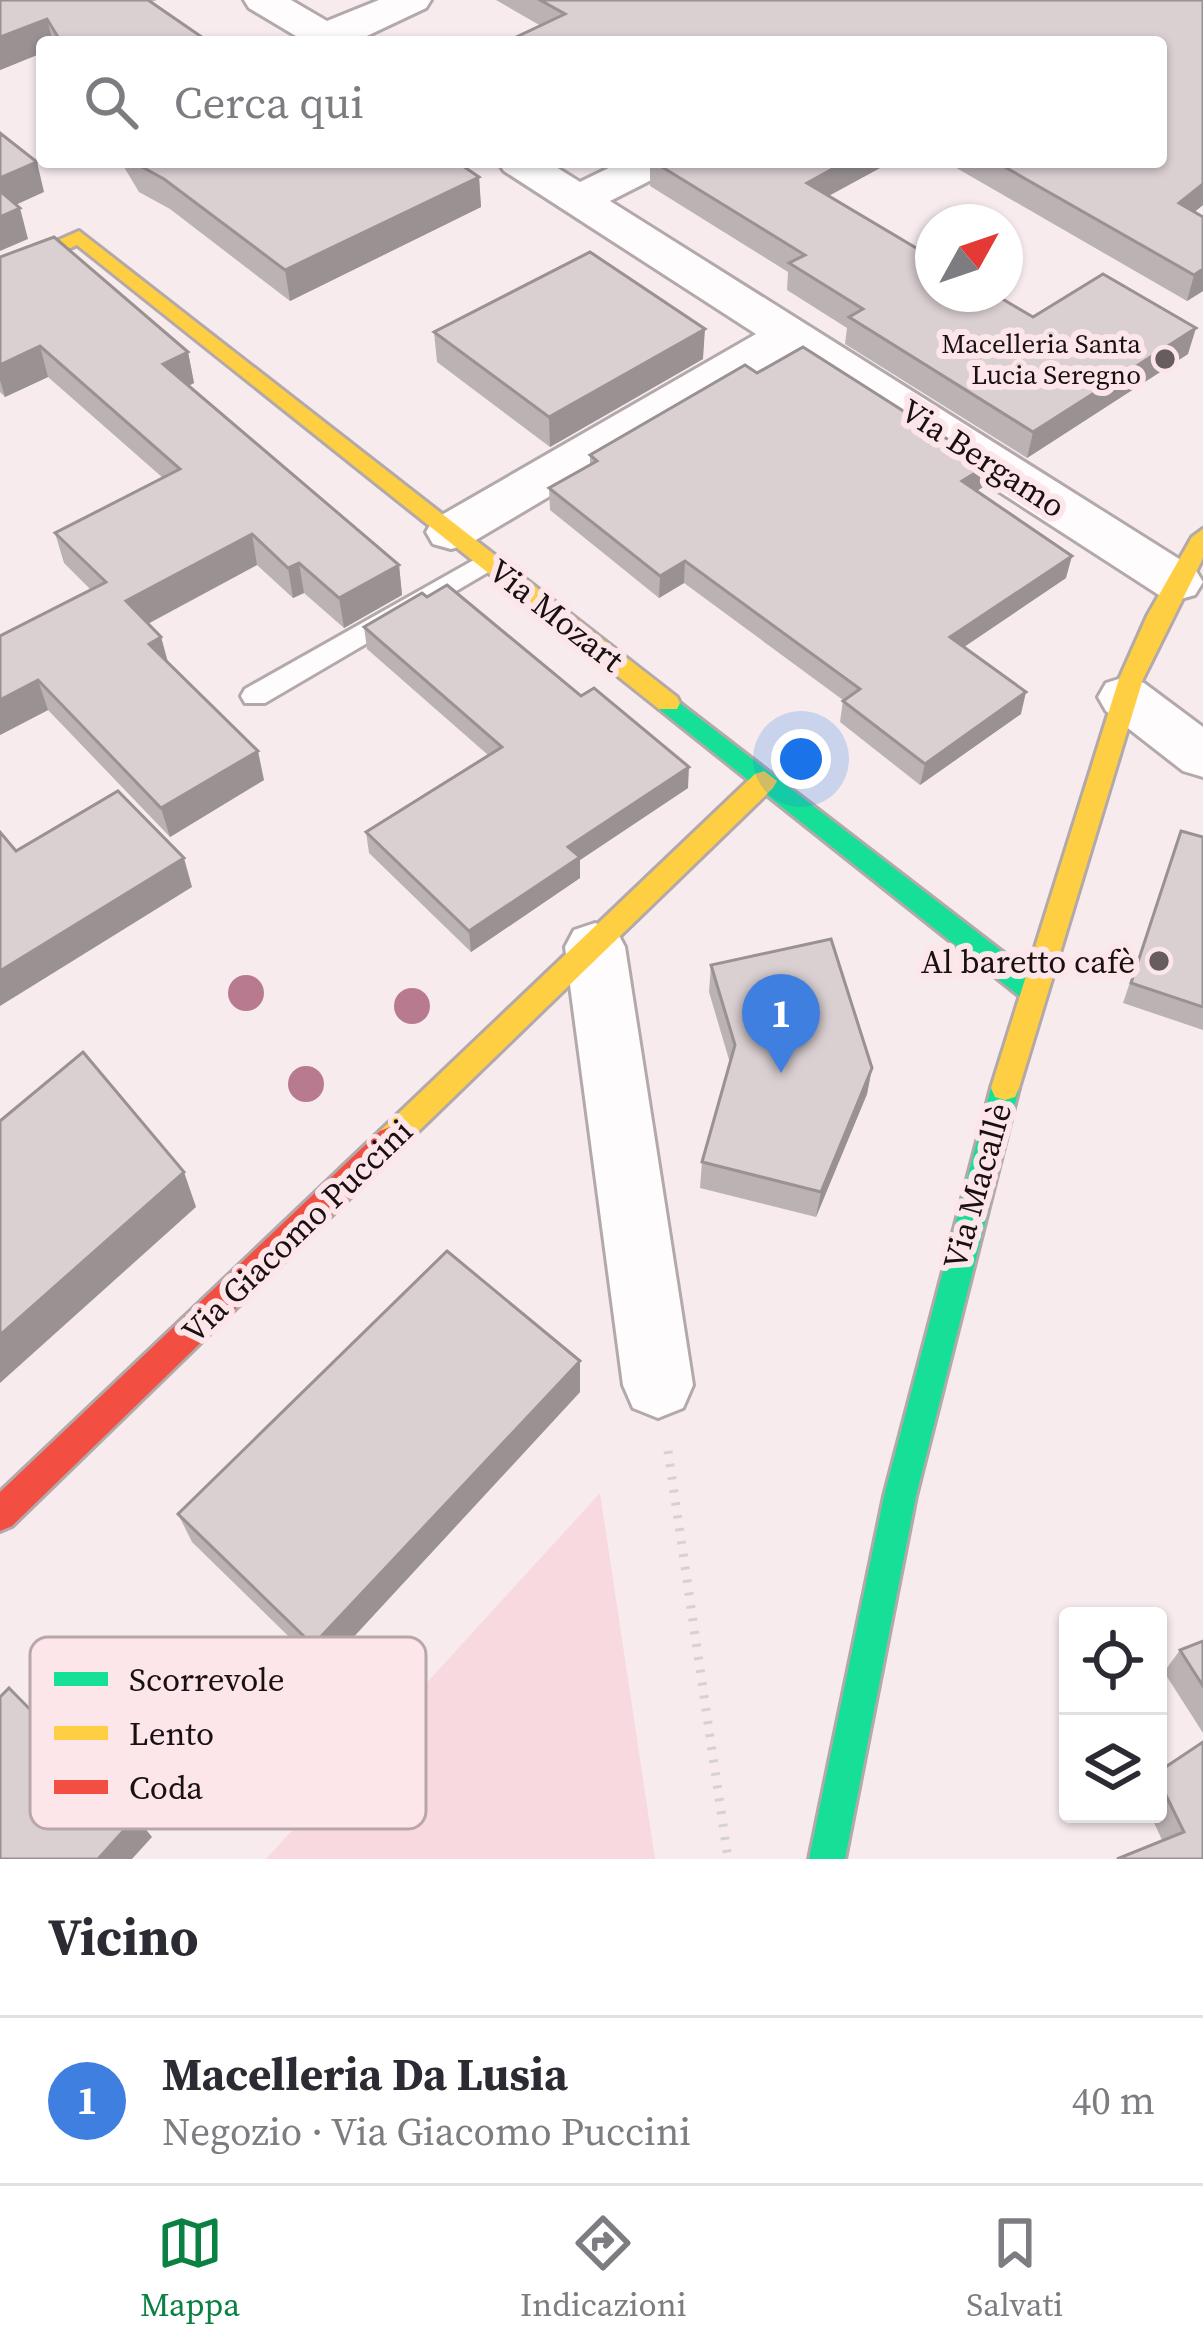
<!DOCTYPE html>
<html lang="it">
<head>
<meta charset="utf-8">
<style>
	:root { --surface:#fff; --page:#f2f2f3; --text:#2b2b33; --muted:#7c7c81; --line:#e1e1e2; --accent:#0b8043 }
	body { margin:0; font-family:"Source Serif 4",serif; background:var(--page); color:var(--text) }
	.controls { position:absolute; right:36px; bottom:36px; display:grid; overflow:hidden; border-radius:12px; box-shadow:0 3px 9px #0004 }
	.controls button { width:108px; height:108px; display:grid; place-items:center; padding:0; border:0; border-bottom:3px solid var(--line); background:var(--surface); color:var(--text); font:60px sans-serif }
	.compass { position:absolute; left:915px; top:204px; width:108px; height:108px; border-radius:50%; background:var(--surface); box-shadow:0 3px 9px #0004; rotate:50deg }
	.you { position:absolute; left:801px; top:759px; width:42px; height:42px; margin:-30px; border:9px solid #fff; border-radius:50%; background:#1a73e8; box-shadow:0 0 0 18px #1a73e833 }
	.badge { display:grid; place-items:center; width:78px; height:78px; border-radius:50%; background:var(--accent); color:#fff; font-size:39px; font-weight:700 }
	.pin { position:absolute; translate:-50% -99px; filter:drop-shadow(0 3px 6px #0008) }
	.pin::after { content:''; position:absolute; top:63px; width:42px; height:36px; background:inherit; clip-path:polygon(0 0,100% 0,50% 100%) }
	.list { margin:0; padding:0; list-style:none }
	h2 { display:flex; justify-content:space-between; align-items:center; height:156px; margin:0; padding:0 48px; font-size:51px }
	h2 small { font-size:39px; font-weight:400; color:var(--muted) }
	.list li { display:grid; grid-template-columns:78px 1fr auto; gap:36px; align-items:center; box-sizing:border-box; height:168px; padding:0 48px; border-top:3px solid var(--line) }
	.list b { display:block; font-size:45px; white-space:nowrap }
	.list p { margin:0; font-size:39px; white-space:nowrap; color:var(--muted) }
	.list em { font-size:39px; font-style:normal; color:var(--muted) }
	.icon { flex:none; width:66px; height:66px; fill:none; stroke:currentColor; stroke-width:2; stroke-linecap:round; stroke-linejoin:round }
	.map { position:relative; flex:none; width:1203px; height:1859px; overflow:hidden }
	.search { position:absolute; background:var(--surface); box-shadow:0 3px 9px #0004; left:36px; right:36px; top:36px; height:132px; display:flex; align-items:center; gap:30px; box-sizing:border-box; padding:0 42px; border-radius:12px; color:var(--muted); font-size:45px }
	.sheet { height:324px; background:var(--surface) }
	nav { display:flex; justify-content:space-around; align-items:center; box-sizing:border-box; height:168px; border-top:3px solid var(--line); background:var(--surface); font-size:33px; color:var(--muted) }
	nav a { display:grid; justify-items:center; gap:6px }
	nav .on { color:var(--accent) }
	.map>svg:first-child { display:block }
	.green { fill:#f9d9e0 }
	.lines { fill:none; stroke-linecap:round; stroke-linejoin:round }
	.lane-casing { stroke:#b3a9ab; stroke-width:6 }
	.street-casing { stroke:#b3a9ab; stroke-width:6 }
	.fast-casing { stroke:#b3a9ab; stroke-width:6 }
	.slow-casing { stroke:#b3a9ab; stroke-width:6 }
	.jam-casing { stroke:#b3a9ab; stroke-width:6 }
	.path { stroke:#d6d2d3; stroke-width:9; stroke-dasharray:3 10; stroke-linecap:butt }
	.lane { fill:#fefcfc; fill-rule:evenodd }
	.street { fill:#fefcfc; fill-rule:evenodd }
	.fast { fill:#16e098; fill-rule:evenodd }
	.slow { fill:#ffcf43; fill-rule:evenodd }
	.jam { fill:#f24e42; fill-rule:evenodd }
	.tree { fill:#b77a8e }
	.wall { fill:#bbb2b4 }
	.shaded-wall { fill:#999192 }
	.building { fill:#dacfd1; stroke:#999192; stroke-width:3 }
	.poi-dot { fill:#675d5f; stroke:#fce6ea; stroke-width:4.5 }
	.labels { text-anchor:middle; dominant-baseline:central; stroke-width:12; stroke-linejoin:round; paint-order:stroke }
	.far-poi-label { font-size:27px; fill:#191012; stroke:#fce6ea; text-anchor:end }
	.street-label { font-size:33px; fill:#191012; stroke:#fce6ea }
	.poi-label { font-size:33px; fill:#191012; stroke:#fce6ea; text-anchor:end }
	.key { fill:#fce6ea; stroke:#b8a6a9; stroke-width:3 }
	.key-label { font-size:33px; fill:#191012 }
</style>
</head>
<body>
<div class="map">
<svg width="1203" height="1859" viewBox="0 0 1203 1859">
	<rect width="100%" height="100%" fill="#f7ebee"/>
	<!-- green -->
	<polygon class="green" points="600,1493 655,1859 266,1859"/>
	<g class="lines">
		<defs>
			<polygon id="lane" points="488,552 501,561 497,567 265,703 245,703 241,696 245,689"/>
			<g id="street">
				<polygon points="244,0 291,0 327,21 379,0 431,0 426,8 354,42 306,42 249,8"/>
				<polygon points="498,162 548,162 580,182 621,162 675,162 669,171 610,201 1195,569 1203,582 1195,595 1177,600 1159,595 788,355 469,544 451,549 433,544 426,532 433,520 756,334 504,171"/>
				<polygon points="1125,677 1144,683 1203,727 1203,777 1183,771 1106,711 1098,697 1106,683"/>
				<polygon points="595,923 616,930 625,947 693,1385 683,1408 658,1418 633,1408 623,1385 565,947 574,930"/>
			</g>
			<g id="fast">
				<polygon points="668,694 1043,983 1047,991 1043,999 1023,999 659,709 656,703 659,697"/>
				<polygon points="1005,1076 1015,1079 1019,1088 916,1496 845,1859 809,1859 884,1496 991,1088 995,1079"/>
			</g>
			<g id="slow">
				<polygon points="79,231 677,697 680,703 677,709 659,709 77,245 0,280 0,266"/>
				<polygon points="1203,529 1203,558 1143,679 1019,1088 1015,1097 1005,1100 995,1097 991,1088 1119,679 1147,616 1192,537"/>
				<polygon points="764,771 777,781 773,788 400,1149 390,1153 380,1149 375,1140 380,1131 755,774"/>
			</g>
			<polygon id="jam" points="390,1127 400,1131 405,1140 400,1149 12,1526 0,1531 0,1492 380,1131"/>
		</defs>
		<!-- lane casing -->
		<use href="#lane" class="lane-casing"/>
		<!-- street casing -->
		<use href="#street" class="street-casing"/>
		<!-- fast casing -->
		<use href="#fast" class="fast-casing"/>
		<!-- slow casing -->
		<use href="#slow" class="slow-casing"/>
		<!-- jam casing -->
		<use href="#jam" class="jam-casing"/>
		<!-- path -->
		<polyline class="path" points="668,1451 728,1859"/>
		<!-- lane -->
		<use href="#lane" class="lane"/>
		<!-- street -->
		<use href="#street" class="street"/>
		<!-- fast -->
		<use href="#fast" class="fast"/>
		<!-- slow -->
		<use href="#slow" class="slow"/>
		<!-- jam -->
		<use href="#jam" class="jam"/>
	</g>
	<!-- trees -->
	<g class="tree">
		<circle cx="246" cy="993" r="18"/>
		<circle cx="412" cy="1006" r="18"/>
		<circle cx="306" cy="1084" r="18"/>
	</g>
	<!-- wall -->
	<g class="wall">
		<polygon points="0,0 157,0 151,2 209,42 42,42 42,53 0,70"/>
		<polygon points="496,0 1203,0 1203,205 1194,212 1203,217 1203,291 1187,301 946,162 1161,162 1161,42 508,42 541,26"/>
		<polygon points="121,162 457,162 479,177 481,207 290,301 170,209 139,192"/>
		<polygon points="650,162 891,162 829,196 1033,317 1188,354 1027,458 845,344 847,328 787,290 788,272 650,186"/>
		<polygon points="0,257 188,352 194,383 189,386 399,565 402,595 344,628 304,593 293,598 257,565 148,624 161,637 168,662 264,780 170,837 48,710 0,735 91,590 64,563 55,533 163,478 48,377 5,397 0,392"/>
		<polygon points="434,332 703,359 550,447 437,362"/>
		<polygon points="757,373 983,487 977,491 1066,578 964,647 1021,714 920,785 840,722 843,700 684,583 659,598 550,510 549,488 590,466 590,455"/>
		<polygon points="364,627 688,788 580,860 580,878 471,952 369,853 366,832 488,755 367,649"/>
		<polygon points="1203,837 1203,1030 1123,1003 1174,852"/>
		<polygon points="711,965 872,1068 867,1094 816,1217 700,1188 702,1162 730,1063 709,992"/>
		<polygon points="580,1392 323,1670 192,1542 178,1514"/>
		<polygon points="1203,1641 1203,1733 1164,1672 1180,1650"/>
		<polygon points="1158,1772 1203,1859 1162,1840 1150,1814 1158,1814"/>
	</g>
	<!-- shaded-wall -->
	<g class="shaded-wall">
		<polygon points="47,19 53,42 42,42 42,53 0,70 0,37"/>
		<polygon points="37,162 44,192 0,212 0,178"/>
		<polygon points="845,162 891,162 804,209 807,183"/>
		<polygon points="479,177 481,207 290,301 285,270"/>
		<polygon points="1203,184 1203,205 1172,230 1179,203"/>
		<polygon points="20,208 28,239 0,251 0,217"/>
		<polygon points="1203,269 1203,291 1187,301 1194,275"/>
		<polygon points="1196,328 1188,354 1027,458 1033,432"/>
		<polygon points="705,329 703,359 550,447 549,417"/>
		<polygon points="40,346 48,377 5,397 0,380 0,365"/>
		<polygon points="188,352 194,383 170,394 163,364"/>
		<polygon points="988,465 983,487 958,503 962,481"/>
		<polygon points="252,534 257,565 134,631 126,601"/>
		<polygon points="1072,556 1066,578 946,659 950,637"/>
		<polygon points="685,561 684,583 659,598 660,576"/>
		<polygon points="299,563 304,593 293,598 288,568"/>
		<polygon points="399,565 402,595 344,628 339,598"/>
		<polygon points="161,637 169,667 149,644"/>
		<polygon points="38,680 48,710 0,735 0,700"/>
		<polygon points="1026,692 1021,714 920,785 925,764"/>
		<polygon points="258,751 264,780 170,837 161,808"/>
		<polygon points="689,767 688,788 580,860 580,878 471,952 469,931 568,847"/>
		<polygon points="184,858 192,887 0,1006 0,971"/>
		<polygon points="872,1068 867,1094 816,1217 821,1192"/>
		<polygon points="184,1172 196,1207 0,1383 0,1335"/>
		<polygon points="580,1361 580,1392 323,1670 313,1645"/>
		<polygon points="136,1817 152,1837 132,1859 98,1859"/>
	</g>
	<!-- building -->
	<g class="building">
		<polygon points="0,0 148,0 209,42 61,42 47,19 0,37"/>
		<polygon points="540,0 1203,0 1203,184 1179,203 1203,217 1203,269 1194,275 996,162 1161,162 1161,42 508,41 565,14"/>
		<polygon points="0,133 37,162 0,178"/>
		<polygon points="133,162 457,162 479,177 285,270 164,179"/>
		<polygon points="654,162 845,162 807,183 933,258 933,294 994,294 1033,317 1103,274 1196,328 1033,432 849,317 863,309 789,263 805,255"/>
		<polygon points="0,191 20,208 0,217"/>
		<polygon points="54,237 188,352 163,364 399,565 339,598 299,563 288,568 252,534 126,601 161,637 149,644 258,751 161,808 38,680 0,700 0,636 106,582 55,533 180,469 40,346 0,365 0,257"/>
		<polygon points="590,252 705,329 549,417 434,332"/>
		<polygon points="803,347 988,465 962,481 1072,556 950,637 1026,692 925,764 843,701 860,689 685,561 660,576 549,488 597,461 590,455 745,365 757,373"/>
		<polygon points="447,585 581,696 594,688 689,767 568,847 580,857 469,931 366,832 502,747 364,627 422,593 427,597"/>
		<polygon points="118,791 184,858 0,971 0,832 16,851"/>
		<polygon points="1181,831 1203,837 1203,1007 1131,983"/>
		<polygon points="831,939 872,1068 821,1192 702,1162 735,1045 711,965"/>
		<polygon points="83,1052 184,1172 0,1335 0,1121"/>
		<polygon points="447,1251 580,1361 313,1645 178,1514"/>
		<polygon points="1203,1641 1203,1686 1180,1650"/>
		<polygon points="9,1688 136,1817 98,1859 0,1859 0,1697"/>
		<polygon points="1203,1742 1203,1859 1117,1859 1184,1832 1158,1779 1158,1772"/>
	</g>
	<!-- markers -->
	<g class="poi-dot">
		<circle cx="1165" cy="359" r="12"/>
		<circle cx="1159" cy="961" r="12"/>
	</g>
	<g class="labels">
		<!-- far-poi labels -->
		<g class="far-poi-label">
			<text x="1141" y="343">Macelleria Santa<tspan x="1141" dy="31">Lucia Seregno</tspan></text>
		</g>
		<!-- street labels -->
		<g class="street-label">
			<text transform="translate(983 458) rotate(33)">Via Bergamo</text>
			<text transform="translate(556 615) rotate(38)">Via Mozart</text>
			<text transform="translate(977 1186) rotate(-74)">Via Macallè</text>
			<text transform="translate(297 1231) rotate(-44)">Via Giacomo Puccini</text>
		</g>
		<!-- poi labels -->
		<g class="poi-label">
			<text x="1135" y="961">Al baretto cafè</text>
		</g>
	</g>
	<!-- legend -->
	<rect x="30" y="1637" width="396" height="192" rx="18" class="key"/>
	<rect x="54" y="1672" width="54" height="14" fill="#16e098"/>
	<rect x="54" y="1726" width="54" height="14" fill="#ffcf43"/>
	<rect x="54" y="1780" width="54" height="14" fill="#f24e42"/>
	<g class="key-label">
		<text x="129" y="1691">Scorrevole</text>
		<text x="129" y="1745">Lento</text>
		<text x="129" y="1799">Coda</text>
	</g>
</svg>
<div class="controls">
<button><svg class="icon" aria-label="locate" viewBox="0 0 24 24"><circle cx="12" cy="12" r="6"/><path d="M12 2v4M12 18v4M2 12h4M18 12h4"/></svg></button>
<button><svg class="icon" aria-label="layers" viewBox="0 0 24 24"><path d="M12 4l9 5-9 5-9-5zM3 14l9 5 9-5"/></svg></button>
</div>
<svg class="compass" viewBox="-18 -18 36 36"><path d="M0-13l5 13h-10z" fill="#e53935"/><path d="M0 13l5-13h-10z" fill="#7c7c81"/></svg>
<div class="you"></div>
<div class="pin badge" style="left:781px;top:1073px;background:#3f7fe0">1</div>
<div class="search"><svg class="icon" aria-label="search" viewBox="0 0 24 24"><circle cx="10" cy="10" r="6"/><path d="M15 15l6 6"/></svg>Cerca qui</div>
</div>
<section class="sheet">
<h2>Vicino<small></small></h2>
<ul class="list">
<li><span class="badge" style="background:#3f7fe0">1</span><div><b>Macelleria Da Lusia</b><p>Negozio · Via Giacomo Puccini</p></div><em>40 m</em></li>
</ul>
</section>
<nav>
<a class="on"><svg class="icon" aria-label="map" viewBox="0 0 24 24"><path d="M3 6l6-2 6 2 6-2v14l-6 2-6-2-6 2zM9 4v14M15 6v14"/></svg>Mappa</a>
<a><svg class="icon" aria-label="directions" viewBox="0 0 24 24"><path d="M12 3l9 9-9 9-9-9zM9 14v-3h6M13 9l2 2-2 2"/></svg>Indicazioni</a>
<a><svg class="icon" aria-label="saved" viewBox="0 0 24 24"><path d="M7 4h10v16l-5-4-5 4z"/></svg>Salvati</a>
</nav>
</body>
</html>
